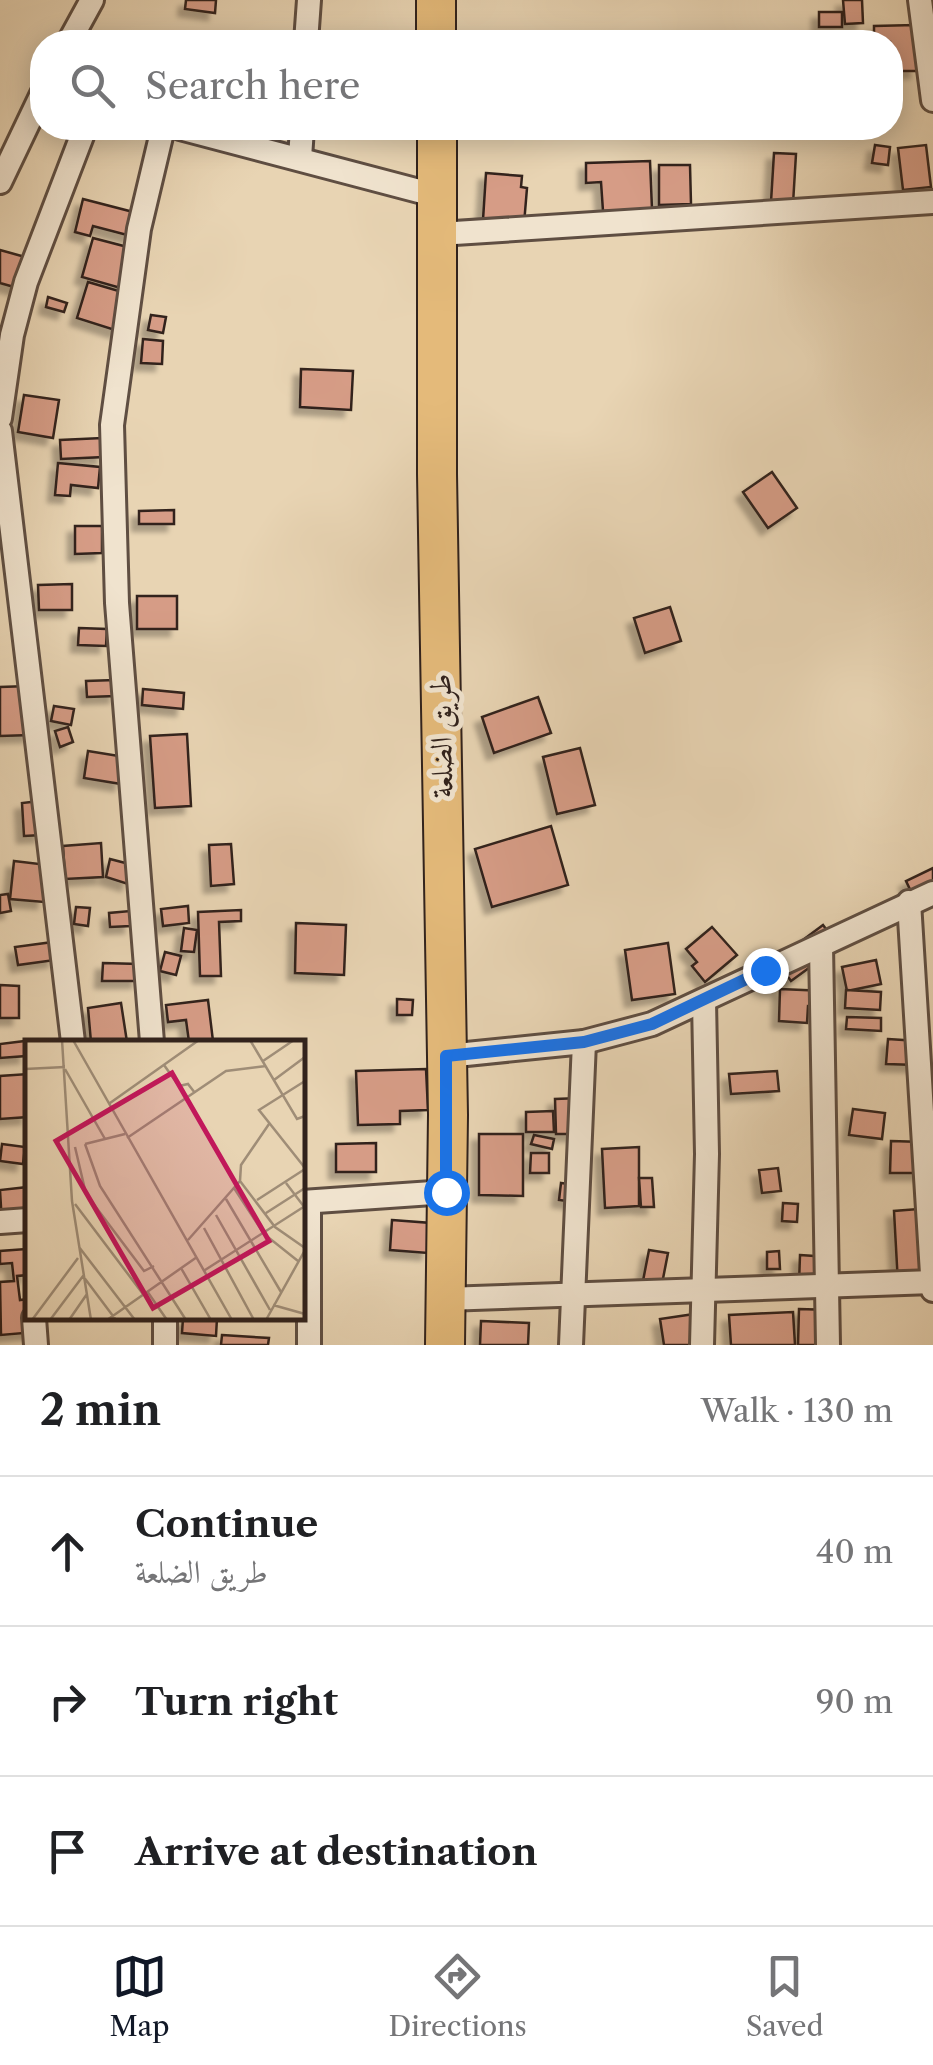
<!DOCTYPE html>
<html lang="en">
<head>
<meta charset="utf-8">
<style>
	:root { --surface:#fff; --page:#f2f2f2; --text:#202124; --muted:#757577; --line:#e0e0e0; --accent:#111827 }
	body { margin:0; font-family:"Libre Caslon Text",Amiri,serif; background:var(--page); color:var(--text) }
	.stop { position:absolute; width:30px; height:30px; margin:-22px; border:8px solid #1a73e8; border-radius:50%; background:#fff }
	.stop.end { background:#1a73e8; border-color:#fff; box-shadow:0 2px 10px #0008 }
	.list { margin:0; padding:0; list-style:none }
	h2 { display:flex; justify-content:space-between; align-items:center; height:130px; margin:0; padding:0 40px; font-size:42px }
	h2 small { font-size:32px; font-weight:400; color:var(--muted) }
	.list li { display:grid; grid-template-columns:65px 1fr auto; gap:30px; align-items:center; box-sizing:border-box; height:150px; padding:0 40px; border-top:2px solid var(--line) }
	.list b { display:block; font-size:38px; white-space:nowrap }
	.list p { margin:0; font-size:32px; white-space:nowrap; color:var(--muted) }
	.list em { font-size:32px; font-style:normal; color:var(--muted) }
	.icon { flex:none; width:55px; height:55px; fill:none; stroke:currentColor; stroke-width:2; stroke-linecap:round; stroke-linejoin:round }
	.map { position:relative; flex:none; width:933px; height:1345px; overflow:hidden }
	.search { position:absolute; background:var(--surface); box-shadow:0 5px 25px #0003; left:30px; right:30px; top:30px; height:110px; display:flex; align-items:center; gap:25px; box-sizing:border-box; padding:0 35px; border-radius:40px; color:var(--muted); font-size:38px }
	.sheet { height:580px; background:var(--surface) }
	nav { display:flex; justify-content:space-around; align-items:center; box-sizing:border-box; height:140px; border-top:2px solid var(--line); background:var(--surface); font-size:28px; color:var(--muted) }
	nav a { display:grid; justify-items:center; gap:5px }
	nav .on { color:var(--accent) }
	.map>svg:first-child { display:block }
	.building { fill:#d69c86; stroke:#31221c; stroke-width:2.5; filter:url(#shadow) }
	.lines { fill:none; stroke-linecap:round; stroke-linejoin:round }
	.minor-casing { stroke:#5f4e42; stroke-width:28 }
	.primary-casing { stroke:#31221c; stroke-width:42 }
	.minor { stroke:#f0e3ce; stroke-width:22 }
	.primary { stroke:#e4ba7a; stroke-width:38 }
	.route { stroke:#1a73e8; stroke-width:12 }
	.labels { text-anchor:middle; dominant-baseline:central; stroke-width:10; stroke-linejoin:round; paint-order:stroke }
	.street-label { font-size:30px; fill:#31221c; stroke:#f0e3ce }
	.inset-road { fill:none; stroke:#9f8d77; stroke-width:2.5 }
	.view { fill:#c2185b; fill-opacity:0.15; stroke:#c2185b; stroke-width:5 }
	.inset-edge { fill:none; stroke:#31221c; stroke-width:5 }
</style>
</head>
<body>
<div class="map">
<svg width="933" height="1345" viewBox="0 0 933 1345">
	<defs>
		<filter id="shadow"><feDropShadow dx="-7" dy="7" stdDeviation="2.5" flood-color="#0004"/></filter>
	</defs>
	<rect width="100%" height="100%" fill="#e8d4b3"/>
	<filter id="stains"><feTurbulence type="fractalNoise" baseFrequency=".002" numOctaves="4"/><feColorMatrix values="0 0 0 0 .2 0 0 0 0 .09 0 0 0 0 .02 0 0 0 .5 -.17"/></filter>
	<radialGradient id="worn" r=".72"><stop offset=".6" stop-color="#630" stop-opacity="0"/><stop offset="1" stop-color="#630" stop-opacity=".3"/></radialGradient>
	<!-- building -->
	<g class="building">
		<polygon points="186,0 216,0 215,13 185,9"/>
		<polygon points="843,0 862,0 863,23 845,24"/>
		<rect x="819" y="12" width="23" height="15"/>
		<polygon points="915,25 917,71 890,71 890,42 874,42 874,26"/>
		<polygon points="875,145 890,147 888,165 872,163"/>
		<polygon points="926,145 931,187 903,190 898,148"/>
		<polygon points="774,153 796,154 793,204 771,202"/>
		<polygon points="650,161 652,209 603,211 601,182 586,183 586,163"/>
		<polygon points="659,165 690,165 691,204 659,205"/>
		<polygon points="486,173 522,176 521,187 527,188 524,224 483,220"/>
		<polygon points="83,199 137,213 131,236 93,226 90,236 75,232"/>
		<polygon points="93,238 135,249 124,289 82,277"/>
		<polygon points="0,250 36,260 28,291 0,283"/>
		<polygon points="88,282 129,294 118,331 77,318"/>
		<polygon points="48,297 67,303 64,312 46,307"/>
		<polygon points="151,315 166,317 163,333 148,330"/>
		<polygon points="143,339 163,341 162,364 141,363"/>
		<polygon points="301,369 353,371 351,410 300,407"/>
		<polygon points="24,395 59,400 53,438 18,432"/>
		<polygon points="102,438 104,457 61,459 60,440"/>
		<polygon points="58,463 100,467 98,488 71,485 70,496 55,495"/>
		<polygon points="772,472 797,508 768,528 743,492"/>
		<polygon points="174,510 174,524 139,524 139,511"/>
		<polygon points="75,526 102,526 102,553 75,554"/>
		<polygon points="72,584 72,610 39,610 38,585"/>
		<rect x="137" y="596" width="40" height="33"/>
		<polygon points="670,607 681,641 645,653 634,618"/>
		<polygon points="79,628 107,629 106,646 78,645"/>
		<polygon points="115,680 116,696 87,697 86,681"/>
		<polygon points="29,686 31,735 0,736 0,687"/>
		<polygon points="143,689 184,693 183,709 142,705"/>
		<polygon points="538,697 551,733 494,753 482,717"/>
		<polygon points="54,706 74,709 71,725 51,721"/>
		<polygon points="68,727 73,742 60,747 55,731"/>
		<polygon points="187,734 191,806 155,808 150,736"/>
		<polygon points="580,748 595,805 557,814 543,757"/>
		<polygon points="88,751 125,757 121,784 84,778"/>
		<polygon points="40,801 42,835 24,836 22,803"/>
		<polygon points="551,826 568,885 492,907 475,849"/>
		<polygon points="101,843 103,877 65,879 63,846"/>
		<polygon points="231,844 234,884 211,886 209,845"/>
		<polygon points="110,859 133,865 128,884 106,877"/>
		<polygon points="14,861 48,865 44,902 10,899"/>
		<polygon points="933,868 933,899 918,906 906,881"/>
		<polygon points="8,894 11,911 0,913 0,895"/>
		<polygon points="188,906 189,923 163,926 161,909"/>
		<polygon points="76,907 90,908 88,926 74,924"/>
		<polygon points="241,910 241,921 219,922 221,976 200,976 198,912"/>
		<polygon points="130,911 131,926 110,927 109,913"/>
		<polygon points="296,923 346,925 344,975 295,973"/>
		<polygon points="823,925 839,946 791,981 776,960"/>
		<polygon points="712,927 737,955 705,982 692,966 697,962 686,949"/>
		<polygon points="184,928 197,930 194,952 181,951"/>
		<polygon points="53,942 55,960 18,965 15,947"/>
		<polygon points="668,943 675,994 632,1000 625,950"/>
		<polygon points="165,952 181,956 176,975 160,971"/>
		<polygon points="876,960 881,984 847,991 842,967"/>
		<polygon points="103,963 139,964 138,981 102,981"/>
		<polygon points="0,985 19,986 19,1018 0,1018"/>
		<polygon points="780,989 825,991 824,1007 808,1006 807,1023 779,1021"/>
		<polygon points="846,990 881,992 880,1010 845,1008"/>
		<polygon points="397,999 413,1000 412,1015 397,1015"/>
		<polygon points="208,1000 213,1041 189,1042 186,1020 168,1022 166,1005"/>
		<polygon points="121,1003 127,1042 91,1042 88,1008"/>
		<polygon points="847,1017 881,1018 881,1031 846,1029"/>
		<polygon points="888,1039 918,1041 917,1065 886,1064"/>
		<polygon points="25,1041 26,1056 0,1058 0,1044"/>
		<polygon points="426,1069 428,1110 400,1111 400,1124 358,1125 356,1071"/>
		<polygon points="777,1071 779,1091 731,1094 729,1074"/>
		<polygon points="28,1074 28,1117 0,1119 0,1076"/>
		<polygon points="580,1098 580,1134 556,1134 555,1099"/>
		<polygon points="853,1109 885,1113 882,1139 849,1135"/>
		<polygon points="553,1111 554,1132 526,1132 526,1112"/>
		<polygon points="479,1134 523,1134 523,1196 479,1195"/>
		<polygon points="534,1135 554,1139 552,1149 531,1144"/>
		<polygon points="891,1141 923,1142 922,1173 890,1173"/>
		<polygon points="376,1143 376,1172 336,1172 336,1144"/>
		<polygon points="2,1144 25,1147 23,1164 0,1161"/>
		<polygon points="639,1147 639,1206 605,1208 602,1149"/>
		<polygon points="531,1153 549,1153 549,1173 530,1173"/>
		<polygon points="778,1168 781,1191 762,1193 759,1170"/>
		<polygon points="639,1178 652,1178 654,1207 641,1207"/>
		<polygon points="561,1183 577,1185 575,1202 559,1200"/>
		<polygon points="28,1187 28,1222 2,1224 0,1190"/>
		<polygon points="783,1203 798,1204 797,1222 782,1221"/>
		<polygon points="918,1209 927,1283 898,1284 894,1211"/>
		<polygon points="392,1220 431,1223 428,1253 390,1250"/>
		<polygon points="26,1249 28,1275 17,1276 20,1300 28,1299 28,1318 36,1332 1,1335 0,1282 14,1281 12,1263 0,1264 0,1251"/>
		<polygon points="649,1250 668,1253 660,1294 641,1291"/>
		<polygon points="779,1251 780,1269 767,1269 767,1252"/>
		<polygon points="800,1255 829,1257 828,1286 799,1284"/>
		<polygon points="799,1309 831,1310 829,1345 798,1345"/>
		<polygon points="793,1312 795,1345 731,1345 729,1315"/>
		<polygon points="701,1313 705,1345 664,1345 660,1319"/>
		<polygon points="183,1318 217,1318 216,1336 182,1333"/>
		<polygon points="481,1321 529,1323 528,1345 480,1345"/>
		<polygon points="222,1335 269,1338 268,1345 221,1345"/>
	</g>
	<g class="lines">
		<defs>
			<g id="minor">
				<polyline points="920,0 933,100"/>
				<polyline points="69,42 92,0"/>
				<polyline points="306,42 309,0"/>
				<polyline points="180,128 438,196"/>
				<polyline points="300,158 302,128"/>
				<polyline points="0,182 42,94"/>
				<polyline points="439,234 933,202"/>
				<polyline points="0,418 12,335 26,282 85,128"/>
				<polyline points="0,431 73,1042"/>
				<polyline points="909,902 933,1290"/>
				<polyline points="821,946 828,1345"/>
				<polyline points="152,1042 117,603 112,425 139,229 163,128"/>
				<polyline points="447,1056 584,1042 652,1024 933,893"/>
				<polyline points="302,1202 447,1192"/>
				<polyline points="309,1202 309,1345"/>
				<polyline points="0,1222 28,1220"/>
				<polyline points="445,1299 933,1282"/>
				<polyline points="34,1318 36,1345"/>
				<polyline points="165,1345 165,1318"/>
				<polyline points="571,1345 584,1042"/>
				<polyline points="702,1345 707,1154 704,1001"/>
			</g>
			<g id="primary">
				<polyline points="436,42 436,0"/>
				<polyline points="437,128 437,474 448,1115 445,1345"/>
			</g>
		</defs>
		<!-- minor casing -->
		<use href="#minor" class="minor-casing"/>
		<!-- primary casing -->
		<use href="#primary" class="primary-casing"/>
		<!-- minor -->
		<use href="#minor" class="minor"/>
		<!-- primary -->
		<use href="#primary" class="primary"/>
	</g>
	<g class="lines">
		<!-- route -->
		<polyline class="route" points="446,1192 446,1056 584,1042 652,1024 765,970"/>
	</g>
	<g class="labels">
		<!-- street labels -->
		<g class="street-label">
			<text transform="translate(441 736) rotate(-91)">طريق الضلعة</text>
		</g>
	</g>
	<!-- overview -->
	<g transform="translate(25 1040)">
		<rect width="280" height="280" fill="#e8d4b3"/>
		<path class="inset-road" d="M37,0L47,161L66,280M48,0L207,280M225,0L272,79L280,76M238,21L269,0M139,25L154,46L163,44L170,53M0,29L40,27M40,29L80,99M249,40L280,17M280,41L234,70L280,128M85,63L174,0M102,98L201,31L241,26M60,104L75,146L161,280M60,104L100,94M50,107L61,154L119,231L129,226M215,141L250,187L280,208M261,143L280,168M209,148L239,194L273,221M201,159L256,252M232,160L280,129M50,164L118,254M241,173L280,148M191,175L245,270M179,188L229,280M163,200L215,141L216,125L244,84M54,207L110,280M156,228L186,280M180,230L280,166M122,251L142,280M248,265L280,274M7,280L53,218M25,280L58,236L91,280M44,280L62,254M82,280L172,217M241,280L280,210"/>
		<path class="view" d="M147,33L244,201L128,268L31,101Z"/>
		<rect width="280" height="280" class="inset-edge"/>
	</g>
	<rect width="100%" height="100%" filter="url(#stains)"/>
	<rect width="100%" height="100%" fill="url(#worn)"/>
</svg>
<div class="stop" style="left:446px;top:1192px"></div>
<div class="stop end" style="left:765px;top:970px"></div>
<div class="search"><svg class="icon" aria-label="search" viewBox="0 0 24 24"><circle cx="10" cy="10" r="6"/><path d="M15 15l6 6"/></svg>Search here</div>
</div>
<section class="sheet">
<h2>2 min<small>Walk · 130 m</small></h2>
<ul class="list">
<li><svg class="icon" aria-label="ahead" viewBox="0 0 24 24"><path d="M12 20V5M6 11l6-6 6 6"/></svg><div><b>Continue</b><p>طريق الضلعة</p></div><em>40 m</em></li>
<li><svg class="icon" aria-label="right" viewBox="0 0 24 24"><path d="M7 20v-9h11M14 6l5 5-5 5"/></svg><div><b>Turn right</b></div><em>90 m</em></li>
<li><svg class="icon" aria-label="arrive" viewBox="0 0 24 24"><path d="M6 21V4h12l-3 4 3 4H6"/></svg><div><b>Arrive at destination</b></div></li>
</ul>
</section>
<nav>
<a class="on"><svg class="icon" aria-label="map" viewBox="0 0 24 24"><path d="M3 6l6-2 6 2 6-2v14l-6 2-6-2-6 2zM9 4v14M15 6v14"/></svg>Map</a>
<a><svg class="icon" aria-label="directions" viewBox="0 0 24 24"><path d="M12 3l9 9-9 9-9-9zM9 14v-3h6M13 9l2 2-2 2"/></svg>Directions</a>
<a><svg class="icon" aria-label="saved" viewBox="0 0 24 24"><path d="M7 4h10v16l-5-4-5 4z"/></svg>Saved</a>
</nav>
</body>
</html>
